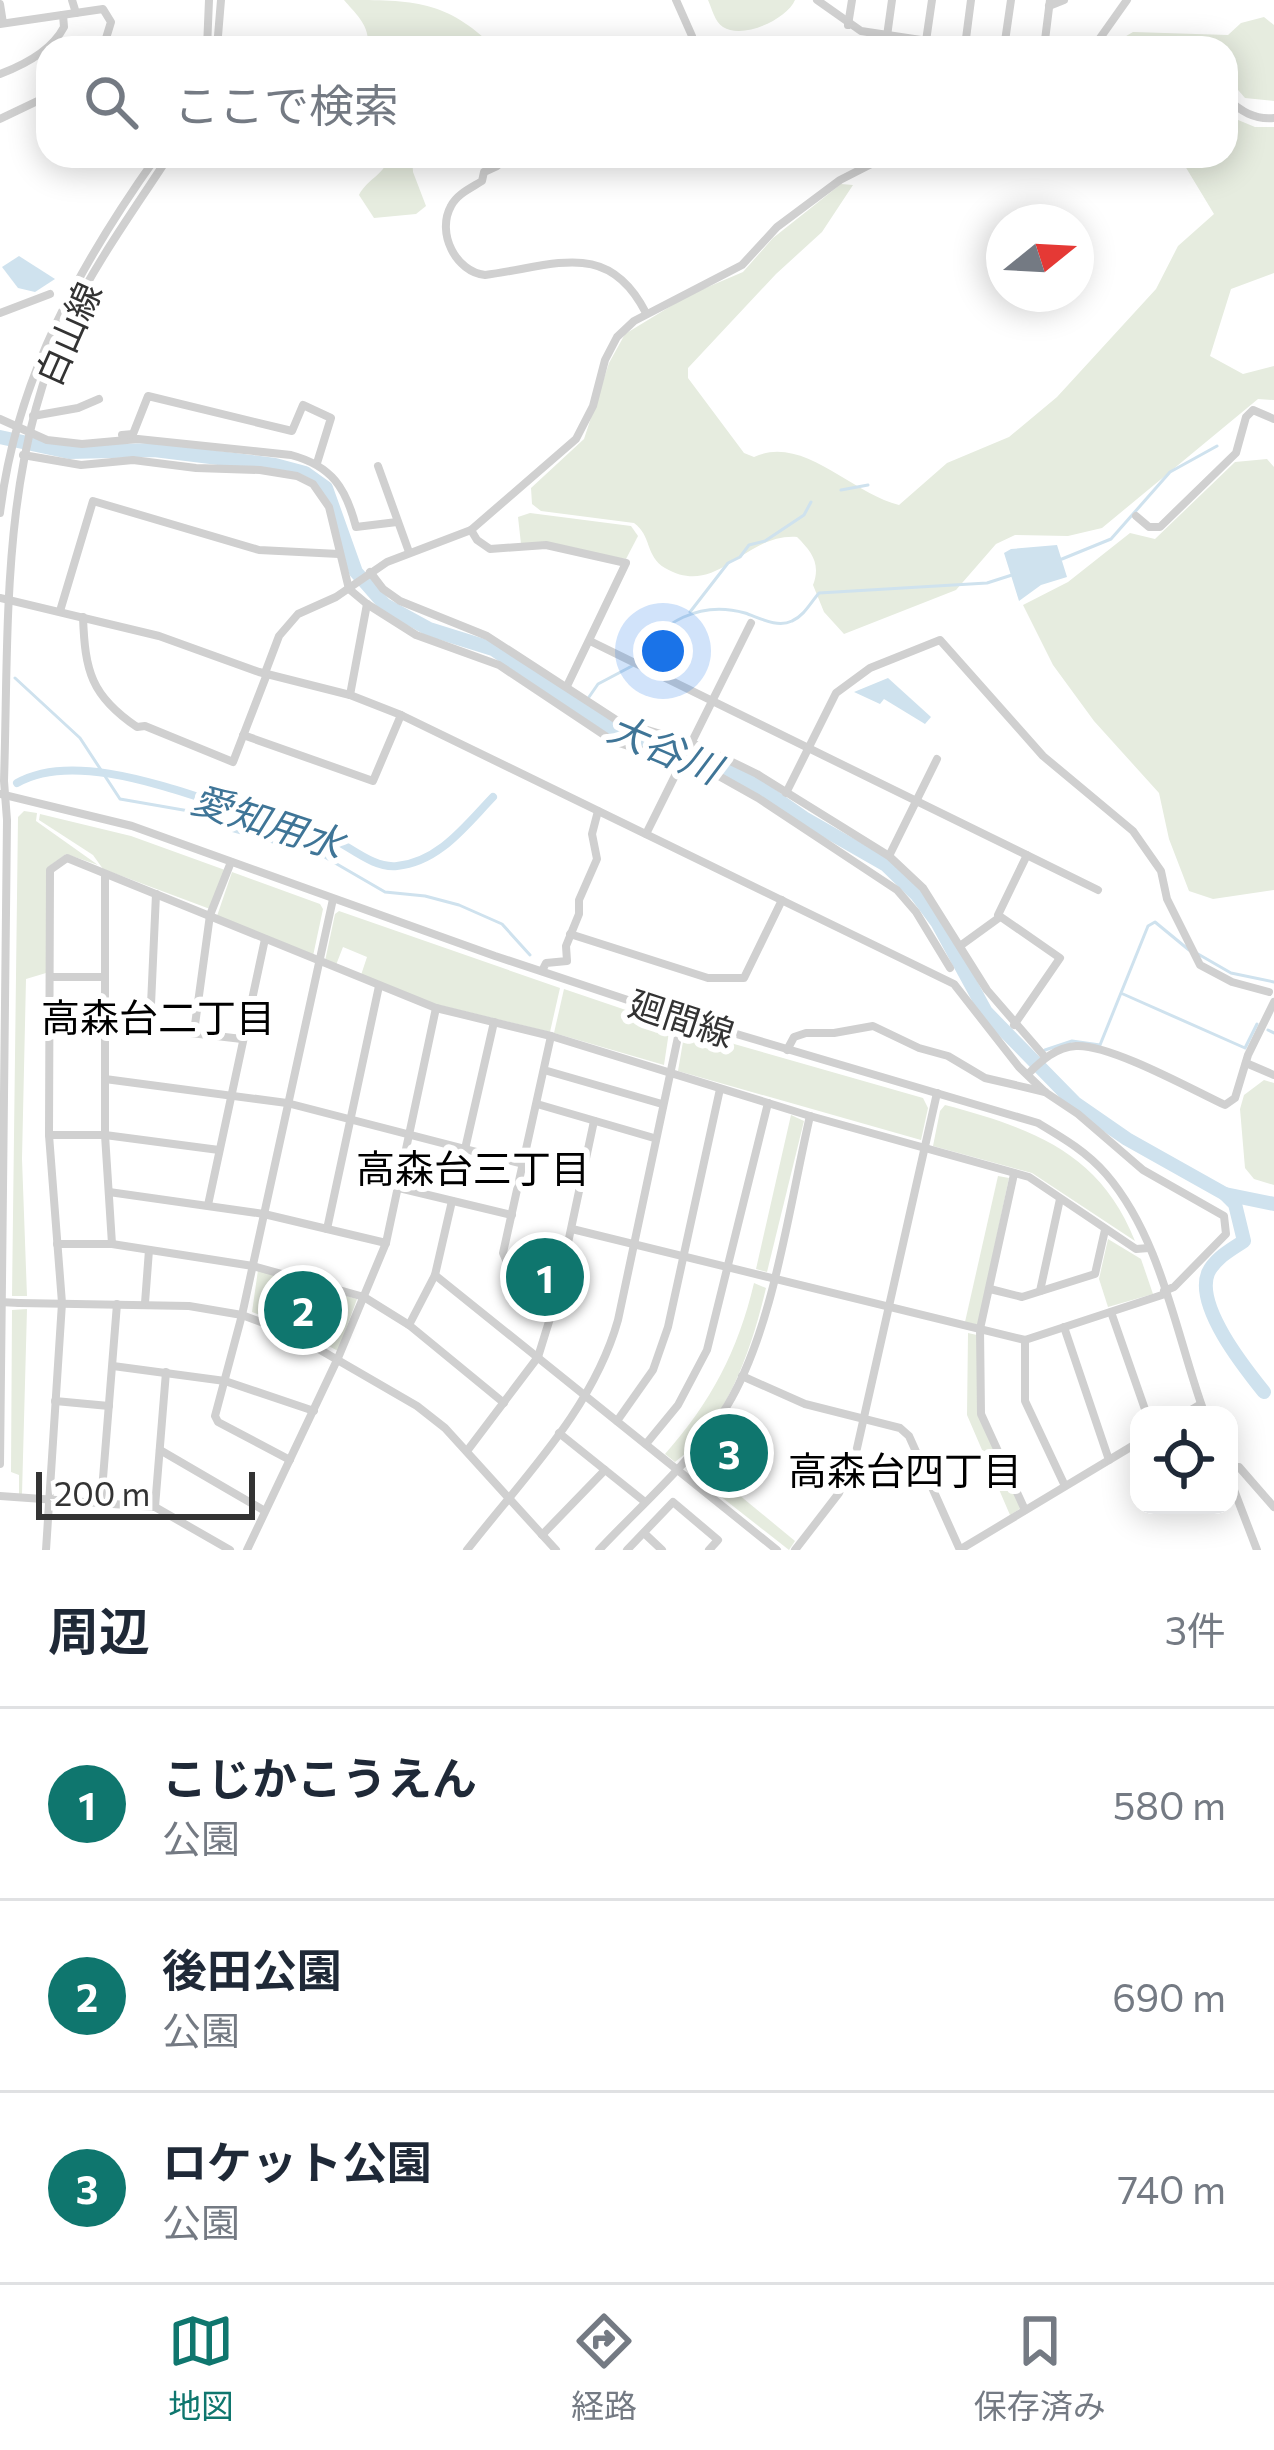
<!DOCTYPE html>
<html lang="ja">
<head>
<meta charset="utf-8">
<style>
	:root { --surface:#fff; --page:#f2f2f3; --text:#1f2937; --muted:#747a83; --line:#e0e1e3; --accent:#0f766e }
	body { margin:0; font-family:Commissioner,"Noto Sans JP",sans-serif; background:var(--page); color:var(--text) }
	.controls { position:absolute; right:36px; bottom:36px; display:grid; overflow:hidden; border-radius:24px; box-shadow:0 6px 30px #0003 }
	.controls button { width:108px; height:108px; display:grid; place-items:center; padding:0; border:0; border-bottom:3px solid var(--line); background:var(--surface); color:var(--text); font:60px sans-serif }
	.compass { position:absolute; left:986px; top:204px; width:108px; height:108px; border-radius:50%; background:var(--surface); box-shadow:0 6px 30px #0003; rotate:72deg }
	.scale { position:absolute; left:36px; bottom:30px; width:219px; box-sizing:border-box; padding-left:12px; border:6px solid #333; border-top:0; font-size:33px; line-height:42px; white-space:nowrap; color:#333; -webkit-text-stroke:9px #fff; paint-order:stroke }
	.you { position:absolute; left:663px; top:651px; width:42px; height:42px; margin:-30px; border:9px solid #fff; border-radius:50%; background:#1a73e8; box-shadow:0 0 0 18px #1a73e833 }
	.badge { display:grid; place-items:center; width:78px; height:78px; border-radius:50%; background:var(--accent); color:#fff; font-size:39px; font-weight:700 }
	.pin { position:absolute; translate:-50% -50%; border:6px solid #fff; box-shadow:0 3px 12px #0006 }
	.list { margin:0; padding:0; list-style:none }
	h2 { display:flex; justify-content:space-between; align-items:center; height:156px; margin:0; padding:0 48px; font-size:51px }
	h2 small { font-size:39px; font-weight:400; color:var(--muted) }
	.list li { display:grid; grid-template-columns:78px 1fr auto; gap:36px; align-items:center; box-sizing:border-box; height:192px; padding:0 48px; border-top:3px solid var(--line) }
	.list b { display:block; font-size:45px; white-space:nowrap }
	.list p { margin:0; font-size:39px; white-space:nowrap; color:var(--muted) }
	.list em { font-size:39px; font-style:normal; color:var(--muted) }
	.icon { flex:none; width:66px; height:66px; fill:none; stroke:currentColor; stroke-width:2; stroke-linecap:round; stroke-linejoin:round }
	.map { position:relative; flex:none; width:1274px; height:1550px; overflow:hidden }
	.search { position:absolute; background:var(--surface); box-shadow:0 6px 30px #0003; left:36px; right:36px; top:36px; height:132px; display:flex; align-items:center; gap:30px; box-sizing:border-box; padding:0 42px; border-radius:36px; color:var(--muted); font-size:45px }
	.sheet { height:732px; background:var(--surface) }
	nav { display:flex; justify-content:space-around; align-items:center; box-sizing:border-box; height:168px; border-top:3px solid var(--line); background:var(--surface); font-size:33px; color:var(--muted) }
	nav a { display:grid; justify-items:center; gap:6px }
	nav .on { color:var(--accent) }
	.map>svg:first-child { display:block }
	.green { fill:#e6ecdf }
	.water { fill:#cfe2ee }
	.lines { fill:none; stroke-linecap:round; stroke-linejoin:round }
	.stream { stroke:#cfe2ee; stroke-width:3 }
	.canal { stroke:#cfe2ee; stroke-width:8 }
	.river { stroke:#cfe2ee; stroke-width:14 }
	.minor { stroke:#d0d0d0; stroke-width:8 }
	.minor-bridge { stroke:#d0d0d0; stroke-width:8 }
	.labels { text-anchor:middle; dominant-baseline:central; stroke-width:12; stroke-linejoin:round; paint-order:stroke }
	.street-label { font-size:36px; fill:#333; stroke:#fff }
	.water-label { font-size:39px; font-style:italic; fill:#3f7597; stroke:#fff }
	.neighbourhood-label { font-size:39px; fill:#000; stroke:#fff }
</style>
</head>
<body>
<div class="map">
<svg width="1274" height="1550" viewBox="0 0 1274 1550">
	<rect width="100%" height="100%" fill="#fff"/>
	<!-- green -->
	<g class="green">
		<path d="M344,0C414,0 446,0 495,48H359L368,41C368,24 355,13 344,0Z"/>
		<path d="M708,0H795C787,19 743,40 723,27C715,22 712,9 708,0Z"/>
		<polygon points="1264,17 1274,25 1274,101 1245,98 1226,76 1226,48 1120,48 1116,42 1133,32 1228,35 1241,23"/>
		<path d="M1226,115L1255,127H1274V273L1231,289L1210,356L1243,374L1274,366V400L1258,399L1102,528L1068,536L1015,535L996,544L956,590L844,634L824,612L813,585C821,564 812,552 797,537C744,533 718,599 665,568C645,556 652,536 634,523L541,511L532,504L531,488L584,439L609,363L625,334L689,295L743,272L773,238L841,184L853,185L822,232L776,274L688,368V378L744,453L754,457C803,434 852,494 899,505L947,463L1009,437L1057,397L1156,289L1178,246L1214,214L1185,166L1194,156H1226Z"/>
		<path d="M389,156H412L413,172L426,206L416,214L374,218L359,195C367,179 387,173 389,156Z"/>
		<polygon points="1267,459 1274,467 1274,890 1213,899 1189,891 1169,839 1159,793 1094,721 1053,665 1023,605 1068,582 1130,533 1155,539 1235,462"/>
		<polygon points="530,513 631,526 638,536 626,559 521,544 518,517"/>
		<polygon points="24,811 37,813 36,821 98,865 66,854 48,867 46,973 26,979 22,1159 27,1296 12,1296 18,817"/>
		<polygon points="40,814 131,836 225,870 210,909 103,869 93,855 39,820"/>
		<polygon points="232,872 320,904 323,909 313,956 217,916"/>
		<polygon points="339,911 560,988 550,1032 435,1004 361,975 367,957 343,947 336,965 325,961 335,914"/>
		<polygon points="564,989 670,1025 664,1065 554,1033"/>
		<polygon points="685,1030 923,1098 928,1108 921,1140 678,1071"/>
		<polygon points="1264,1080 1274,1083 1274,1185 1254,1179 1245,1168 1240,1109 1244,1095"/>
		<path d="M945,1105C1031,1128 1100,1152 1135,1241L1032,1173L933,1146L940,1111Z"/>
		<polygon points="791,1115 804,1121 767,1272 756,1269"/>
		<polygon points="998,1176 1009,1178 978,1325 965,1322"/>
		<polygon points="1108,1239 1141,1259 1153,1294 1108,1307 1099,1279"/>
		<polygon points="258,1270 357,1299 338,1351 297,1329 252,1312"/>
		<path d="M754,1283L766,1288C752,1348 727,1424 675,1462L665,1454C711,1402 738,1351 754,1283Z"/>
		<polygon points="27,1309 22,1494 19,1494 19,1475 11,1472 12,1310"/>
		<polygon points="968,1333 977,1335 979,1414 1021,1508 1010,1515 967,1415"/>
		<polygon points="727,1421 758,1447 730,1483 700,1458"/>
		<polygon points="698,1461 795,1541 789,1550 687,1470"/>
	</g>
	<!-- water -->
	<g class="water">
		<polygon points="19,256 55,279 35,292 18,288 2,267"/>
		<polygon points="1057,545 1067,577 1041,585 1019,601 1004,553 1011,549"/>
		<polygon points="888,678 931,717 925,724 884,699 880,704 854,692"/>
	</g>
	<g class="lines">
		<!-- stream -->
		<g class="stream">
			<polyline points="841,490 868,485"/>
			<polyline points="1062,559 1111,539 1170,472 1217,446"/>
			<polyline points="690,612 728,563 740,557 749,545 765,541 804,515 811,502"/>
			<path d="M637,659C661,622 700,600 745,613C760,618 777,628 792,621C804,616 811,602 819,593L987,583L1012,575"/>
			<polyline points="15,678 80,738 120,799 189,811 227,829 323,856 385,892 425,896 459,905 502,924 530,955"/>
			<polyline points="589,697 598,684 632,666"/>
			<polyline points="1198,954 1231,973 1274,982"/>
			<polyline points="1123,994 1245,1048 1257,1024"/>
			<polyline points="1268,1030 1274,1033"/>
			<polyline points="1045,1050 1072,1041 1100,1045 1148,926 1155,922 1189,950"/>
			<polyline points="1028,1057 1034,1055"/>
		</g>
		<!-- canal -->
		<path class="canal" d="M17,783C74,750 174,790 233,808C262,817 293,823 322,834C346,842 371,869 397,866C439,862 466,825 493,797"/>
		<!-- river -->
		<g class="river">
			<polyline points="0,437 69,452 154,450 275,465 305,473 326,488 356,572 385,605 429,629 493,649 621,735 679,753 702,756 758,786 804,818 886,865 917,895 937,922 986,1012 1075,1103 1127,1139 1225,1194 1274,1204"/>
			<path d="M1225,1194L1235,1204L1244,1241C1231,1250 1215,1258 1208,1273C1195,1306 1244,1367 1264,1392"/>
		</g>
		<!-- minor -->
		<g class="minor">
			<polyline points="72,0 76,13"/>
			<polyline points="676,0 692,36"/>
			<polyline points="817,0 861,31 974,48"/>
			<polyline points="0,4 3,23"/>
			<polyline points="1049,6 1064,0"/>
			<polyline points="0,24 103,9 111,22 103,48"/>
			<polyline points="848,25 852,0"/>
			<polyline points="887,36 892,0"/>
			<polyline points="926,41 932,0"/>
			<polyline points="965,46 971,0"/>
			<polyline points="207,48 209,0"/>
			<polyline points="217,48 221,0"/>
			<polyline points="1004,48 1011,0"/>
			<polyline points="1044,48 1050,0"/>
			<polyline points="1093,48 1127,0"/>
			<path d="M0,74C24,65 52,50 64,27L63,15"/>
			<path d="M1226,98C1241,111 1254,120 1274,118"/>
			<polyline points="0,119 48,96"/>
			<path d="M497,166L484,172L482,181C471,188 457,194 451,206C436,233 456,272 485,275C555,266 608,238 646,313"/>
			<polyline points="0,313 50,294"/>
			<polyline points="33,416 78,408 99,399"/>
			<path d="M0,419L47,440L82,444L138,439L291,455C332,466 346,488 356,527L397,522"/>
			<polyline points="122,435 133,434 148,396 292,431 303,405 331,418 317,463"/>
			<polyline points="23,455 81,465 133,460 196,468 260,470 297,476 313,484 329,507 349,589 367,604 416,635 499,665 613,741 717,775 758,798 897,890 916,912 950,968"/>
			<polyline points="378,466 409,552"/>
			<path d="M0,513C16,379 80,264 157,156"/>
			<polyline points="1136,516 1149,527 1160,527 1236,453 1246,417 1253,410 1274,419"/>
			<polyline points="471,530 477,540 490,549 546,545 626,563 567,686"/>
			<polyline points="370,572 383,589 400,601 487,636 618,721 697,745 757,774 889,856 923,888 987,990 1045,1057"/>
			<polyline points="0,598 159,636 259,672 350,695 401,715 954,984 1019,1067 1045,1092 1078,1114 1143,1170 1224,1216 1226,1234 1174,1287 1164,1291"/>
			<polyline points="60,611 93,501 259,550 339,554"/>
			<path d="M83,617C85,671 91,696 137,727L145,726L233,762L267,674"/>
			<polyline points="590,641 1098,890"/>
			<polyline points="265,673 279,636 298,614 336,597 387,562 471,530 576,439 593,406 605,360 617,337 634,321 742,265 777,227 840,180 887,156"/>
			<polyline points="350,695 367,604"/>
			<polyline points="243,735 373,781 401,715"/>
			<polyline points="786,793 836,693 870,668 940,640 1043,756 1133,831 1161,871 1167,899 1200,965 1232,982 1269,992"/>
			<path d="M0,794L132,826L495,956L682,1018L1038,1123C1063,1138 1087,1152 1106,1174C1162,1239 1176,1336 1205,1415"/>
			<polyline points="646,834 751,623"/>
			<polyline points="889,856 937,759"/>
			<polyline points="105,874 105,1135 112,1244"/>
			<polyline points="570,934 708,978 744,978 782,900"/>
			<polyline points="960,946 1000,917"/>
			<polyline points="542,971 546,963 567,961 566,946 579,914 579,900 597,859 592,834 598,811"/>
			<polyline points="50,977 104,977"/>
			<polyline points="105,1023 242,1039"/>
			<polyline points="1014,1025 1060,958 998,915 1027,855"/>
			<polyline points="150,1027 156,894"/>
			<polyline points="194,1032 210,915 231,862"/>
			<polyline points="551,1036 503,1253 506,1260 556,1298"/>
			<polyline points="787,1050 794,1037 806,1033 834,1033 873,1026 919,1048 948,1056 985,1078 1045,1092"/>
			<polyline points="1246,1063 1274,1075"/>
			<polyline points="544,1070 662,1104"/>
			<path d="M1028,1074C1041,1061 1056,1047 1076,1046C1110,1044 1191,1089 1225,1105L1235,1098L1248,1055L1274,1002"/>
			<polyline points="105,1079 287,1103 523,1164"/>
			<polyline points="537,1104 654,1138"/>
			<polyline points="49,1135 105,1135 219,1150"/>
			<polyline points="465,1149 494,1022"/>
			<polyline points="1014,1174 980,1329 981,1414 1025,1510"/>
			<polyline points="399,1188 512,1215"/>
			<polyline points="109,1192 264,1214 386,1243"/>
			<polyline points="208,1205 265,939"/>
			<polyline points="327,1229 379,986"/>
			<polyline points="572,1229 1025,1340 1165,1294"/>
			<polyline points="57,1244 112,1244 253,1266 364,1297 409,1325 504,1403"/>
			<polyline points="435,1275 777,1550"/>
			<polyline points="990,1289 1022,1297 1095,1274 1105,1230"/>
			<polyline points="1040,1291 1060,1199"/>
			<polyline points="19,1303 189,1306 242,1315 291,1333 417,1406 445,1428 556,1550"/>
			<polyline points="145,1303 149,1250"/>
			<polyline points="1111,1312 1147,1415"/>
			<polyline points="409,1325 435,1275 452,1201"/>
			<polyline points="1064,1327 1109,1460"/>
			<polyline points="1025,1340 1025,1401 1065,1486"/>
			<polyline points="113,1366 225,1381 314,1411"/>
			<polyline points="742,1376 805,1404 900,1428 909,1436 960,1550"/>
			<polyline points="55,1401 109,1406"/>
			<polyline points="1183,1415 1201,1404"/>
			<polyline points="617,1421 653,1370 668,1327 720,1089"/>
			<polyline points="559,1433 645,1502"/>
			<polyline points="646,1444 678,1405 707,1350 768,1103"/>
			<polyline points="160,1450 265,1511"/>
			<polyline points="467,1451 538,1357 556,1299 594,1121"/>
			<polyline points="290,1460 218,1422 215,1416 242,1315 333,899"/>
			<path d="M0,1464L7,820L4,781C9,624 0,465 68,320C96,262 134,210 169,156"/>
			<polyline points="1229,1469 1239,1467 1274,1507"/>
			<polyline points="1229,1477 1257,1550"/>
			<polyline points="0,1496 155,1507 230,1550"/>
			<polyline points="101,1503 117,1304"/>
			<polyline points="155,1507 166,1372"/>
			<polyline points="644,1533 662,1550"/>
			<polyline points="542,1535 605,1470"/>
			<polyline points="961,1549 1139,1442"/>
			<polyline points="46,1550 62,1303 49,1135 50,870 67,858 436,1008 551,1036 810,1116 1029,1177 1136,1249 1149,1248"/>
			<polyline points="247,1550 338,1358 386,1243 436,1008"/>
			<path d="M467,1550C523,1478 593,1409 618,1320L682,1018"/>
			<path d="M599,1550C642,1504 694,1460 727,1406C774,1328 789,1206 810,1116"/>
			<polyline points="627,1550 673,1502 718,1540 709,1550"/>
			<polyline points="795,1550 839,1493 855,1457 937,1093"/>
		</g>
		<!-- minor-bridge -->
		<polyline class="minor-bridge" points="0,1302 19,1303"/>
	</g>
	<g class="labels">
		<!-- street labels -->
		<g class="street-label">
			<text transform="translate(67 333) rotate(-66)">白山線</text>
			<text transform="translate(682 1017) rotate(18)">廻間線</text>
		</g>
		<!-- water labels -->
		<g class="water-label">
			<text transform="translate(665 747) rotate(23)">大谷川</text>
			<text transform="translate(268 820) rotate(18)">愛知用水</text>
		</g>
		<!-- neighbourhood labels -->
		<g class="neighbourhood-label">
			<text x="158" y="1016">高森台二丁目</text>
			<text x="473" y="1167">高森台三丁目</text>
			<text x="905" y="1469">高森台四丁目</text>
		</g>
	</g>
</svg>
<div class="controls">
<button><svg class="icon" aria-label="locate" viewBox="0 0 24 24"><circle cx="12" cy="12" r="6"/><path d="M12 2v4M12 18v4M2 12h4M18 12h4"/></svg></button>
</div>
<svg class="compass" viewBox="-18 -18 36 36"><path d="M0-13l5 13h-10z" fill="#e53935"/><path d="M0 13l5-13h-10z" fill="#747a83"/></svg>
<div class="scale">200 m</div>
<div class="you"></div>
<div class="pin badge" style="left:545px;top:1277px">1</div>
<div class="pin badge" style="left:303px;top:1310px">2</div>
<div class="pin badge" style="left:729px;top:1453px">3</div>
<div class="search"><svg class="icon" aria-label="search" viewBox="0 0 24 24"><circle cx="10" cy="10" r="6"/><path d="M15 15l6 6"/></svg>ここで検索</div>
</div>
<section class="sheet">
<h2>周辺<small>3件</small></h2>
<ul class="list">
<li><span class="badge">1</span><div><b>こじかこうえん</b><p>公園</p></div><em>580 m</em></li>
<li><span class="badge">2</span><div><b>後田公園</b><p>公園</p></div><em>690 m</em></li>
<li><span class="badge">3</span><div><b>ロケット公園</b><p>公園</p></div><em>740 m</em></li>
</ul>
</section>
<nav>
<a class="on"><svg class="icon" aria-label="map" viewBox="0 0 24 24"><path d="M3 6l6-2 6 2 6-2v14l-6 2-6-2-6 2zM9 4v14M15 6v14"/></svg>地図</a>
<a><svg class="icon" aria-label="directions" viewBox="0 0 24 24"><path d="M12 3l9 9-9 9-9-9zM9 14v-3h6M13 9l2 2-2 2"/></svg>経路</a>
<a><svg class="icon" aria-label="saved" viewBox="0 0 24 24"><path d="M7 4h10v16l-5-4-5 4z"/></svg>保存済み</a>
</nav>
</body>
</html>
